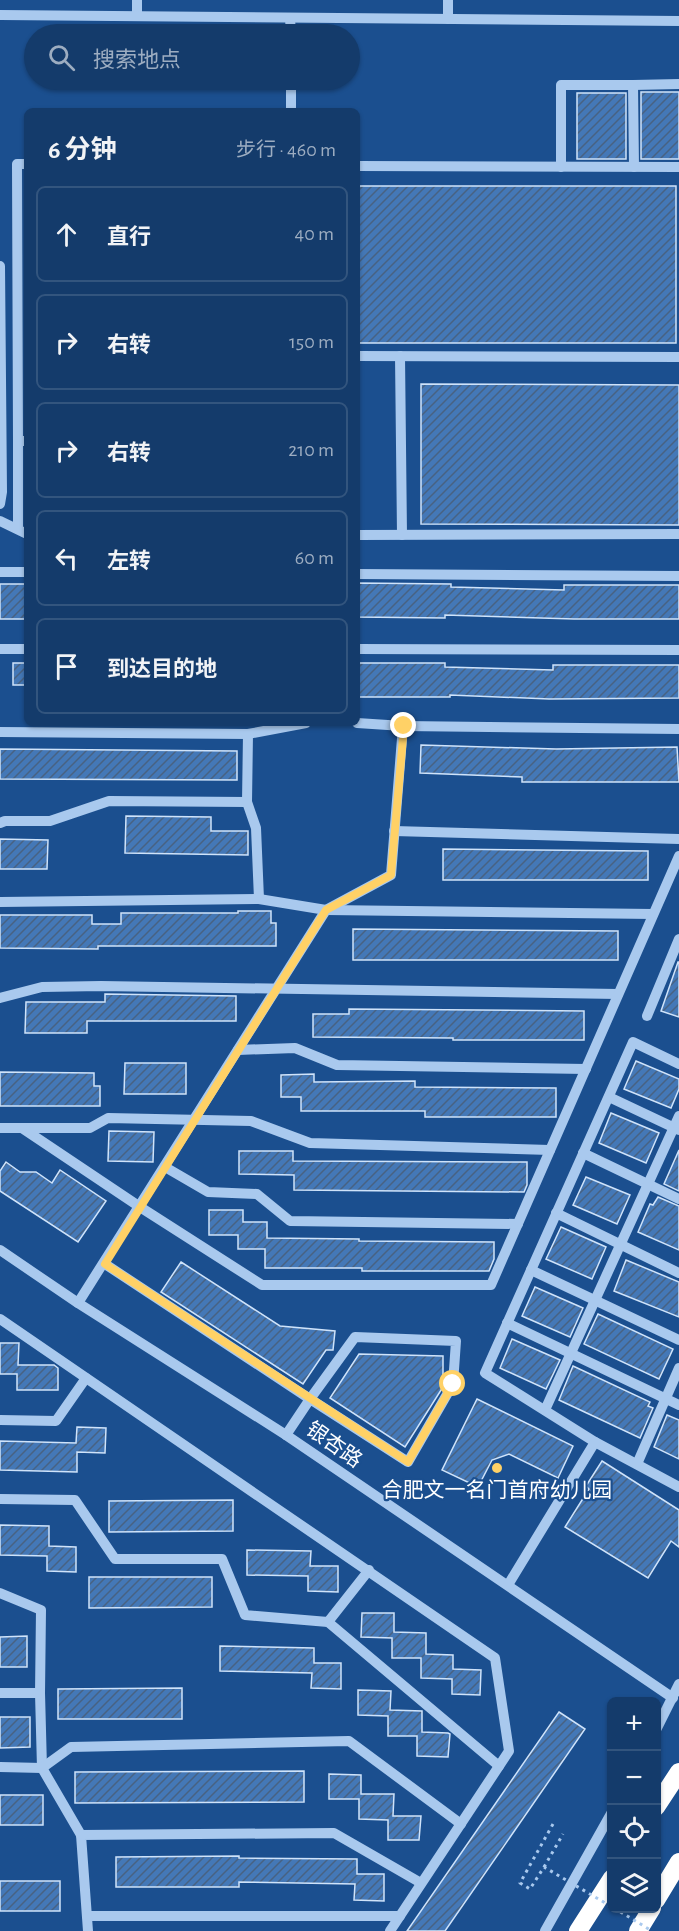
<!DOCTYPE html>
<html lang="zh">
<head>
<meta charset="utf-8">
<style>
	:root { --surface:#143b6b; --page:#1d4271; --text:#f1f3f6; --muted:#9dadc1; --line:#33557e }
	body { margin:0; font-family:"Alegreya Sans","Noto Sans SC",sans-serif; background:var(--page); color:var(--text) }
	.controls { position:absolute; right:18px; bottom:18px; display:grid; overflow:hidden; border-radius:9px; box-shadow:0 2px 4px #0004 }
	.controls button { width:54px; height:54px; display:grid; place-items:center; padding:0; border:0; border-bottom:2px solid var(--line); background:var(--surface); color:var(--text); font:30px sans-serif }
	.stop { position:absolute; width:18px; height:18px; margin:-14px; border:4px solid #ffd166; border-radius:50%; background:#fff }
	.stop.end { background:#ffd166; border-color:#fff; box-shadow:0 2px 6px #0008 }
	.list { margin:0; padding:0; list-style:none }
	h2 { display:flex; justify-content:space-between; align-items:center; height:78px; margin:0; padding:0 24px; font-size:26px }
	h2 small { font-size:20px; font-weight:400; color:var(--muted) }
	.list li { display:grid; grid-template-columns:39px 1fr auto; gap:18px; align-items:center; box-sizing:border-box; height:96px; margin:0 12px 12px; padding:0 12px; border:2px solid var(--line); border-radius:9px }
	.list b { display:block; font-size:22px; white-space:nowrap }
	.list em { font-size:20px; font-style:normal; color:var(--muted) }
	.icon { flex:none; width:33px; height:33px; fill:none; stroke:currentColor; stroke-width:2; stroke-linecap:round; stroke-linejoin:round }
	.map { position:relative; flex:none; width:679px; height:1931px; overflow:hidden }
	.search { position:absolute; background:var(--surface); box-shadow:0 2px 4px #0004; left:24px; top:24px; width:336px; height:66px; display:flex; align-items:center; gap:15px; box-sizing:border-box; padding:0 21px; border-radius:33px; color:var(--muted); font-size:22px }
	.panel { position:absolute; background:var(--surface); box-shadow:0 2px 4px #0004; left:24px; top:108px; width:336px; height:618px; border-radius:9px }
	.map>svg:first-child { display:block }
	.building { fill:url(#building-hatch); stroke:#cfe3fa; stroke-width:1.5 }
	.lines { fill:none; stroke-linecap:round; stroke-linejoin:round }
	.path { stroke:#a9c9ee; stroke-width:3; stroke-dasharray:3 4.5; stroke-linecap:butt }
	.minor { stroke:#a9c9ee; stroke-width:10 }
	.highway { stroke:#fff; stroke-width:18 }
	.path-bridge { stroke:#a9c9ee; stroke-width:3; stroke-dasharray:3 4.5; stroke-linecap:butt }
	.route { stroke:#ffd166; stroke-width:8 }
	.poi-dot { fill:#ffd166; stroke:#1b4f8f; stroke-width:2 }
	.labels { text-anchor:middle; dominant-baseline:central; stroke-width:4.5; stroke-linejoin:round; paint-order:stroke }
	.street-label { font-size:21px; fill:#fff; stroke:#1b4f8f }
	.poi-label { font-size:21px; fill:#fff; stroke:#1b4f8f }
</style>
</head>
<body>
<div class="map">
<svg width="679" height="1931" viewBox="0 0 679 1931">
	<defs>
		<pattern id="building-hatch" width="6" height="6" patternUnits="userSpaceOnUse" patternTransform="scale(1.5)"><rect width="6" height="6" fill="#4478b7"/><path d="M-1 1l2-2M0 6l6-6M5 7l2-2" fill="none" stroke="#486282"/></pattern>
	</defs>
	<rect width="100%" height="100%" fill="#1b4f8f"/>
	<!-- building -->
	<g class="building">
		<rect x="641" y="92" width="38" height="67"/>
		<rect x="577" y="93" width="49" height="66"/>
		<rect x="357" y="186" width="319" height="157"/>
		<polygon points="421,384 679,385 679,525 421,524"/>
		<polygon points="357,583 451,584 451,587 564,590 564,585 679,585 679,619 574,619 445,615 445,618 357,617"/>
		<rect x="0" y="584" width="27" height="35"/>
		<rect x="13" y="663" width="14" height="22"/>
		<polygon points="357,663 445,663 445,667 553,670 553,665 679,665 679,698 549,699 450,695 450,697 357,697"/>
		<polygon points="421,745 556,749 677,747 679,782 522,782 522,777 420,773"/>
		<polygon points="0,749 237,751 237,780 0,779"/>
		<polygon points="126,816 211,817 211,831 248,831 248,855 125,853"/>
		<polygon points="0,839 48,840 47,869 0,869"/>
		<polygon points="443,849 648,851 648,880 443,880"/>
		<polygon points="238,911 271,911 271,923 276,923 276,946 98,946 98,949 0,948 0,915 92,915 92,924 121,924 121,913 238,913"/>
		<polygon points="353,929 618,931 618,960 353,960"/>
		<polygon points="678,962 679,962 679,1017 661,1011"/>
		<polygon points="105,994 236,996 236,1021 87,1021 87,1033 25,1033 26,1002 105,1002"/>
		<polygon points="349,1009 584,1011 584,1040 453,1040 453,1038 313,1037 313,1014 349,1014"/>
		<polygon points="636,1061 679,1079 679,1089 671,1108 624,1089"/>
		<polygon points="125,1063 186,1063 186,1094 124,1094"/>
		<polygon points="0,1072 94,1073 94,1086 100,1086 100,1106 0,1106"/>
		<polygon points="314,1074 314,1082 415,1081 415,1087 556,1088 556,1117 425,1117 425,1111 301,1111 301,1097 281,1097 281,1075"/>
		<polygon points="611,1113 659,1133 646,1163 599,1143"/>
		<polygon points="109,1131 154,1132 153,1162 108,1161"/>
		<polygon points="679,1150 679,1191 664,1184"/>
		<polygon points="239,1151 293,1151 293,1161 527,1162 527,1185 524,1192 294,1190 294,1175 239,1174"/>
		<polygon points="6,1162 20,1172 36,1172 52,1183 60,1170 106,1201 78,1242 0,1191 0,1171"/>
		<polygon points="586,1177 630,1195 617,1224 573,1205"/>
		<polygon points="658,1197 679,1206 679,1250 638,1232 650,1204 653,1205"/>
		<polygon points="209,1210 243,1210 243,1222 267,1222 267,1238 359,1239 359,1241 494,1242 494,1259 489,1271 362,1271 362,1268 265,1268 265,1249 238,1249 238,1235 209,1235"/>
		<polygon points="561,1227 606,1247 592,1279 546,1259"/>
		<polygon points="626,1260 679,1282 679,1317 614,1291"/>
		<polygon points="181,1262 280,1326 335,1331 333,1350 326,1350 303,1384 161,1292"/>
		<polygon points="535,1287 583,1308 570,1337 522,1316"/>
		<polygon points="598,1314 673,1349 659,1379 584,1344"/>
		<polygon points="512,1339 560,1360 546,1389 500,1368"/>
		<polygon points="0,1343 19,1343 18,1365 54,1365 58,1368 58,1390 17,1390 17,1374 0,1374"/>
		<polygon points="359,1354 443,1356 443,1387 405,1447 330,1398"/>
		<polygon points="573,1366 650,1402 648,1406 653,1408 640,1438 559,1400"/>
		<polygon points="477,1399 573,1446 558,1478 509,1454 492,1460 478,1487 442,1470"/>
		<polygon points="667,1415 679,1420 679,1459 654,1447"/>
		<polygon points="77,1427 106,1428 105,1453 77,1452 77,1472 0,1470 0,1441 76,1443"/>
		<polygon points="602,1461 679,1510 679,1547 671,1541 648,1578 565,1527 589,1489 586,1486"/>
		<polygon points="233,1500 233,1531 109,1532 109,1501"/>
		<polygon points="0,1525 49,1526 49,1546 76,1547 76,1572 47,1571 47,1556 0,1555"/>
		<polygon points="247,1550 311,1551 310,1566 338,1566 338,1592 308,1591 308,1576 247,1575"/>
		<polygon points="89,1577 212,1577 212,1607 89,1608"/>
		<polygon points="362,1613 394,1613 394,1632 426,1633 426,1654 453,1655 453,1669 481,1670 480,1695 452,1694 452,1679 421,1678 421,1658 392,1658 392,1638 361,1637"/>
		<polygon points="27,1636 27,1667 0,1667 0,1637"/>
		<polygon points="220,1646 314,1648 314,1663 341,1663 341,1689 311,1688 312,1673 220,1671"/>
		<polygon points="182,1688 182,1719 58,1719 58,1689"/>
		<polygon points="358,1690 391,1691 390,1710 422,1711 422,1732 448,1733 450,1734 448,1757 417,1756 417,1736 388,1736 388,1716 358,1715"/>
		<polygon points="559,1712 585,1729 445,1931 407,1931"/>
		<polygon points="0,1717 30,1717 30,1747 0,1748"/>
		<polygon points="304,1771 304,1802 75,1803 75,1772"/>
		<polygon points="329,1774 361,1775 361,1794 394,1794 393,1816 421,1816 419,1840 388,1840 388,1820 359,1819 359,1799 329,1799"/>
		<rect x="0" y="1795" width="43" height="30"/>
		<polygon points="239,1856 239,1858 357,1859 357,1874 384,1874 384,1901 354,1900 355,1884 239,1882 239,1887 116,1887 116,1857"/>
		<rect x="0" y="1881" width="60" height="30"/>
	</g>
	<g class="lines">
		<!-- path -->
		<polyline class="path" points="544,1867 563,1834"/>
		<!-- minor -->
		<g class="minor">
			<polyline points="137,0 137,16"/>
			<polyline points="448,0 448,19"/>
			<polyline points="0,15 679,21"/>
			<polyline points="290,18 291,34"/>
			<polyline points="291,80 291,111"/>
			<polyline points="633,85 679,84"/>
			<polyline points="357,166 679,167"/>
			<polyline points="561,167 561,85 633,85 634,167"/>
			<polyline points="0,266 2,492 0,504"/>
			<polyline points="357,356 679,357"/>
			<polyline points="400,356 402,535"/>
			<polyline points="18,441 17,164 27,164"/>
			<polyline points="0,521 27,534"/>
			<polyline points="18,529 18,441 27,441"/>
			<polyline points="357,535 679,534"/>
			<polyline points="0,572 27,572"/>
			<polyline points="357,574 679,576"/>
			<polyline points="0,649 27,649"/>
			<polyline points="357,649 679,650"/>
			<polyline points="403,726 679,729"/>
			<polyline points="0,732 248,734"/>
			<polyline points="0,823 5,821 50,821 109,801 247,802"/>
			<polyline points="394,831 679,839"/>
			<polyline points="259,899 256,828 247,802 248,734 306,723"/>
			<polyline points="0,902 259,899 326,910 653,914"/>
			<polyline points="0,998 42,987 101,986 618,994"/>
			<polyline points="647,1016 679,939"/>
			<polyline points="238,1050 295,1048 337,1065 586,1069"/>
			<polyline points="679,1064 633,1042 485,1373 595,1442 679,1487"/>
			<polyline points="609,1097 679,1130"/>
			<polyline points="0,1128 90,1128 108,1118 251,1121 310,1143 550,1150"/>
			<polyline points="22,1128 140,1207 262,1285 491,1285 679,856"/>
			<polyline points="583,1153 679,1199"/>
			<polyline points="165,1167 208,1192 257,1194 290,1221 518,1224"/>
			<polyline points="556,1213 679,1273"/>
			<polyline points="0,1250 78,1303 286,1435 673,1698"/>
			<polyline points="105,1264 310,1399 355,1337 456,1341 453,1384 408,1462 310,1399 286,1435"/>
			<polyline points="531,1270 679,1340"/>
			<polyline points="78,1303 326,910 391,875 403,726 357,723"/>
			<polyline points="0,1319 495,1658 509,1751 390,1931"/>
			<polyline points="507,1323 679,1405"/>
			<polyline points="545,1410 679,1116"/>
			<polyline points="0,1420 56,1421 86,1378"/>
			<polyline points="637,1464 679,1368"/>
			<polyline points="0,1499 75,1500 115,1559 222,1559 245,1615 328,1622 499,1766"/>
			<polyline points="508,1585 595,1442"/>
			<polyline points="0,1593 41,1610 40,1693"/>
			<polyline points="328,1622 369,1570"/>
			<polyline points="0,1693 40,1693 42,1768 81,1835"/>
			<polyline points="656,1730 679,1684"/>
			<polyline points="0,1767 42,1768 71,1747 349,1741 461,1824"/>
			<polyline points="87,1916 400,1916"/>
			<polyline points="88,1931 81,1835 334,1833 421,1883"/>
			<polyline points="545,1931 612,1812"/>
		</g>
		<!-- highway -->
		<g class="highway">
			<polyline points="656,1807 679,1772"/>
			<polyline points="656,1900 679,1862"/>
			<polyline points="578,1931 612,1878"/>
			<polyline points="638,1931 652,1908"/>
		</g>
		<!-- path-bridge -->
		<g class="path-bridge">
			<polyline points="553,1824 520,1883 530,1889 544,1867 612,1907"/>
			<polyline points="614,1908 652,1931"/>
		</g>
	</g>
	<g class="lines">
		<!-- route -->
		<polyline class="route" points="404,726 391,875 326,910 105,1264 408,1462 453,1384"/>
	</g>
	<!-- markers -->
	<circle class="poi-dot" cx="497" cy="1468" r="6"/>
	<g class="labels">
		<!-- street labels -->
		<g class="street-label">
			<text transform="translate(334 1445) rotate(35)">银杏路</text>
		</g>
		<!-- poi labels -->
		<g class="poi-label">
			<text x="497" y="1490">合肥文一名门首府幼儿园</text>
		</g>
	</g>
</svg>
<div class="controls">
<button>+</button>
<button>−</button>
<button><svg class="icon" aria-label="locate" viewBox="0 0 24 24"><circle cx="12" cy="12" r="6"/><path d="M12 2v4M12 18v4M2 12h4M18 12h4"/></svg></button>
<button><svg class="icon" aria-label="layers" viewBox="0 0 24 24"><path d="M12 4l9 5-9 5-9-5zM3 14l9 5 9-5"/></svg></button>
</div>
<div class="stop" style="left:453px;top:1384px"></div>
<div class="stop end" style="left:404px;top:726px"></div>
<div class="search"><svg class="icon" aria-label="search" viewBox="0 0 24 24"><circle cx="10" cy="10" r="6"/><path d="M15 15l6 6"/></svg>搜索地点</div>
<section class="panel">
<h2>6 分钟<small>步行 · 460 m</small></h2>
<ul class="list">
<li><svg class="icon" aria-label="ahead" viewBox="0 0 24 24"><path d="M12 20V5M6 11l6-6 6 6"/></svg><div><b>直行</b></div><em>40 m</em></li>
<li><svg class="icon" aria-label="right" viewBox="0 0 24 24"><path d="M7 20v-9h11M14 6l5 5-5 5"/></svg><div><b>右转</b></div><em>150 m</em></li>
<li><svg class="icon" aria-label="right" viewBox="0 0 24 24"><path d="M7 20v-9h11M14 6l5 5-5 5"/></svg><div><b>右转</b></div><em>210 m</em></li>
<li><svg class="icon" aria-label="left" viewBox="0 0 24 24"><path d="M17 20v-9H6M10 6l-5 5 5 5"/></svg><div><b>左转</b></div><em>60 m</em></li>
<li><svg class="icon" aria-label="arrive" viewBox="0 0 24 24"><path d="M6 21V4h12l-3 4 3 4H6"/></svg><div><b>到达目的地</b></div></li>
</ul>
</section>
</div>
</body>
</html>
